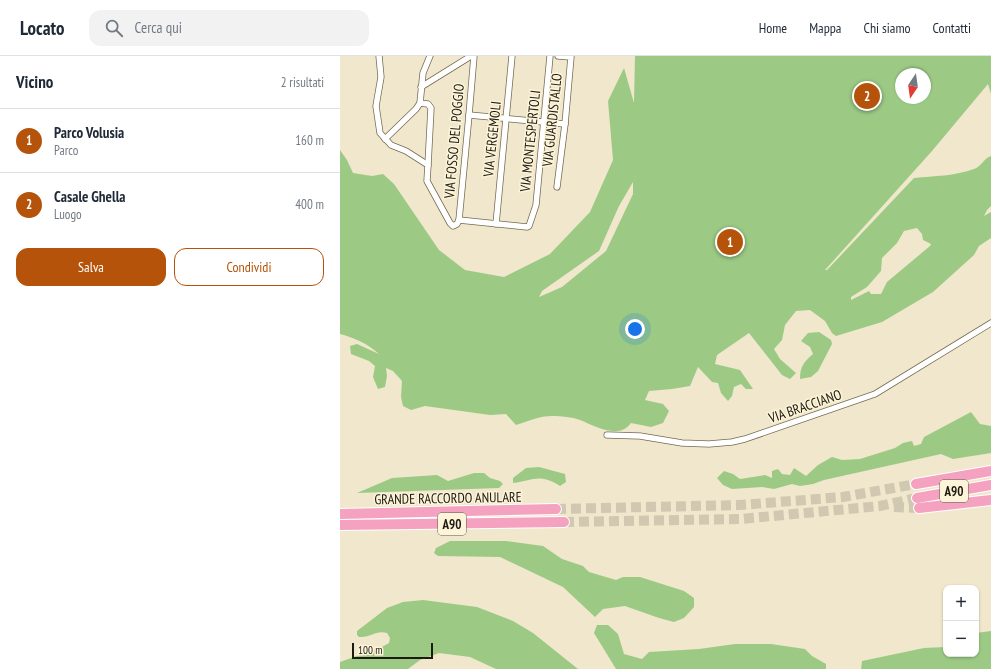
<!DOCTYPE html>
<html lang="it">
<head>
<meta charset="utf-8">
<style>
	:root { --surface:#fff; --page:#f2f2f3; --text:#1f2937; --muted:#747a83; --line:#e0e1e3; --accent:#b45309 }
	body { margin:0; font-family:"PT Sans Narrow",sans-serif; background:var(--page); color:var(--text) }
	.controls { position:absolute; right:12px; bottom:12px; display:grid; overflow:hidden; border-radius:8px; box-shadow:0 1px 3px #0004 }
	.controls button { width:36px; height:36px; display:grid; place-items:center; padding:0; border:0; border-bottom:1px solid var(--line); background:var(--surface); color:var(--text); font:20px sans-serif }
	.compass { position:absolute; left:555px; top:12px; width:36px; height:36px; border-radius:50%; background:var(--surface); box-shadow:0 1px 3px #0004; rotate:193deg }
	.scale { position:absolute; left:12px; bottom:10px; width:81px; box-sizing:border-box; padding-left:4px; border:2px solid #1d1a10; border-top:0; font-size:11px; line-height:14px; white-space:nowrap; color:#1d1a10; -webkit-text-stroke:3px #fdf4d9; paint-order:stroke }
	.you { position:absolute; left:295px; top:273px; width:14px; height:14px; margin:-10px; border:3px solid #fff; border-radius:50%; background:#1a73e8; box-shadow:0 0 0 6px #1a73e833 }
	.badge { display:grid; place-items:center; width:26px; height:26px; border-radius:50%; background:var(--accent); color:#fff; font-size:13px; font-weight:700 }
	.pin { position:absolute; translate:-50% -50%; border:2px solid #fff; box-shadow:0 1px 4px #0006 }
	.list { margin:0; padding:0; list-style:none }
	h2 { display:flex; justify-content:space-between; align-items:center; height:52px; margin:0; padding:0 16px; font-size:17px }
	h2 small { font-size:13px; font-weight:400; color:var(--muted) }
	.list li { display:grid; grid-template-columns:26px 1fr auto; gap:12px; align-items:center; box-sizing:border-box; height:64px; padding:0 16px; border-top:1px solid var(--line) }
	.list b { display:block; font-size:15px; white-space:nowrap }
	.list p { margin:0; font-size:13px; white-space:nowrap; color:var(--muted) }
	.list em { font-size:13px; font-style:normal; color:var(--muted) }
	.actions { display:flex; gap:8px; padding:12px 16px }
	.actions a { flex:1; padding:9px 0; border:1px solid var(--accent); border-radius:12px; text-align:center; font-size:14px; color:var(--accent) }
	.actions .main { background:var(--accent); color:#fff }
	.icon { flex:none; width:22px; height:22px; fill:none; stroke:currentColor; stroke-width:2; stroke-linecap:round; stroke-linejoin:round }
	.map { position:relative; flex:none; width:651px; height:613px; overflow:hidden }
	header { display:flex; align-items:center; gap:24px; box-sizing:border-box; height:56px; padding:0 20px; background:var(--surface); border-bottom:1px solid var(--line) }
	header strong { font-size:19px }
	nav { display:flex; gap:22px; margin-inline-start:auto; font-size:14px }
	.search { width:280px; height:36px; background:var(--page); display:flex; align-items:center; gap:10px; box-sizing:border-box; padding:0 14px; border-radius:12px; color:var(--muted); font-size:15px }
	main { display:flex }
	aside { flex:1; background:var(--surface) }
	.map>svg:first-child { display:block }
	.green { fill:#9cca85; fill-rule:evenodd }
	.lines { fill:none; stroke-linecap:round; stroke-linejoin:round }
	.highway-tunnel { stroke:#d0c8b0; stroke-width:10; stroke-dasharray:10 5; stroke-linecap:butt }
	.street-casing { stroke:#726a52; stroke-width:7 }
	.highway-casing { stroke:#fff; stroke-width:12 }
	.street { stroke:#fff; stroke-width:5.5 }
	.highway { stroke:#f4a2c0; stroke-width:10 }
	.labels { text-anchor:middle; dominant-baseline:central; stroke-width:3; stroke-linejoin:round; paint-order:stroke }
	.shield { fill:#fdf4d9; stroke:#605b4c; stroke-width:1 }
	.shield-label { font-size:13px; font-weight:bold; fill:#1d1a10 }
	.street-label { font-size:14px; fill:#1d1a10; stroke:#fdf4d9 }
</style>
</head>
<body>
<header>
<strong>Locato</strong>
<div class="search"><svg class="icon" aria-label="search" viewBox="0 0 24 24"><circle cx="10" cy="10" r="6"/><path d="M15 15l6 6"/></svg>Cerca qui</div>
<nav><a>Home</a><a>Mappa</a><a>Chi siamo</a><a>Contatti</a></nav>
</header>
<main>
<aside>
<h2>Vicino<small>2 risultati</small></h2>
<ul class="list">
<li><span class="badge">1</span><div><b>Parco Volusia</b><p>Parco</p></div><em>160 m</em></li>
<li><span class="badge">2</span><div><b>Casale Ghella</b><p>Luogo</p></div><em>400 m</em></li>
</ul>
<div class="actions"><a class="main">Salva</a><a>Condividi</a></div>
</aside>
<div class="map">
<svg width="651" height="613" viewBox="0 0 651 613">
	<rect width="100%" height="100%" fill="#f0e7cc"/>
	<!-- green -->
	<g class="green">
		<path d="M295,0H651V38L648,28L592,95L485,214H487L574,122C594,120 615,120 634,113C641,111 643,103 651,100V150L647,154L644,160L651,156V182L639,190L634,199L593,236L542,266L496,280L492,277L485,265L470,254L456,255L445,269L442,284L434,293L440,303L456,317L450,323L442,319L409,277L377,299L375,308L400,314L413,333H406L401,328L394,331L392,340L388,345L381,337L378,327L372,326L358,311L350,330L332,333L309,335L305,344L323,348L329,355L323,367L311,371L291,367C279,384 255,370 240,364C232,361 221,360 212,360C200,360 188,365 176,369L166,358L150,359L85,350L71,354L63,350L61,341L62,325L53,315L46,312L47,320L45,331L38,333L33,321L35,310L29,305L11,298L10,290L17,288L39,298C28,288 15,282 0,278V94L7,104L13,117L32,120L43,118L54,128L99,194L125,214L164,221L210,198L250,156L273,104L268,45L284,12L294,47ZM561,18H585V42H561ZM293,126V138L266,195L222,231L199,241L202,235L259,195L279,150ZM577,172L582,178L583,184L591,188L590,190L547,226L541,238H531L529,235L511,244V241L527,231L541,215L542,202L557,187L564,175Z"/>
		<path d="M479,276L491,284L492,288L478,315L471,321L460,323C460,310 464,306 473,298L470,291L461,285L468,277Z"/>
		<polygon points="631,356 640,368 651,370 651,397 613,403 601,398 484,424 473,428 460,430 452,428 434,433 422,431 392,433 383,429 377,422 384,415 393,418 400,423 425,419 432,422 432,415 438,413 442,418 450,419 454,412 466,420 478,409 492,401 502,404 520,403 555,392 563,387 572,385 574,390 581,388 584,381"/>
		<path d="M199,411L225,418L226,426L220,430C201,417 193,424 173,427V422L186,412Z"/>
		<polygon points="134,417 144,417 150,422 160,425 163,428 159,432 17,437 52,422 97,419 108,425"/>
		<polygon points="110,485 166,485 203,490 222,503 243,510 249,516 276,524 283,521 300,521 344,535 354,542 354,551 344,562 334,566 319,562 285,550 263,553 255,561 223,531 160,501 98,500 94,497 96,492"/>
		<path d="M83,544L137,551L173,565L193,577L238,613H156L130,601L99,597L80,604L68,613H0V606L42,591L49,587L50,582L47,577C35,574 31,582 19,581L17,579V575L47,552L63,546Z"/>
		<polygon points="257,569 268,569 278,578 284,598 302,603 309,596 359,593 395,588 431,588 465,593 472,600 486,608 486,613 276,613 254,577"/>
		<polygon points="651,575 651,613 521,613 522,605 584,592 606,591 606,598 636,598 636,577"/>
	</g>
	<g class="lines">
		<!-- highway-tunnel -->
		<g class="highway-tunnel">
			<polyline points="554,451 579,452"/>
			<polyline points="216,453 400,449 503,441 576,428"/>
			<polyline points="224,466 401,463 540,450 577,442"/>
		</g>
		<defs>
			<g id="street">
				<polyline points="39,0 41,21 36,50 40,77 51,89 66,95 88,109 87,125 110,167 113,170 117,168 119,164 129,59 134,0"/>
				<polyline points="81,31 131,0"/>
				<polyline points="129,59 225,68"/>
				<polyline points="45,83 76,53 80,47"/>
				<polyline points="88,109 91,52 88,48 80,47 83,17 90,0"/>
				<polyline points="217,131 225,68 231,1 218,0"/>
				<polyline points="119,164 187,171 189,170 196,149 210,0"/>
				<polyline points="156,168 172,0"/>
				<polyline points="267,379 300,380 342,387 369,388 392,386 405,383 535,338 651,267"/>
			</g>
			<g id="highway">
				<polyline points="576,428 651,415"/>
				<polyline points="577,442 651,429"/>
				<polyline points="579,452 651,444"/>
				<polyline points="0,458 216,453"/>
				<polyline points="0,469 224,466"/>
			</g>
		</defs>
		<!-- street casing -->
		<use href="#street" class="street-casing"/>
		<!-- highway casing -->
		<use href="#highway" class="highway-casing"/>
		<!-- street -->
		<use href="#street" class="street"/>
		<!-- highway -->
		<use href="#highway" class="highway"/>
	</g>
	<g class="labels">
		<!-- shield labels -->
		<g class="shield">
			<rect x="600" y="424" width="28" height="22" rx="3"/>
			<rect x="98" y="457" width="28" height="22" rx="3"/>
		</g>
		<g class="shield-label">
			<text x="614" y="435">A90</text>
			<text x="112" y="468">A90</text>
		</g>
		<!-- street labels -->
		<g class="street-label">
			<text transform="translate(212 64) rotate(-84)">VIA GUARDISTALLO</text>
			<text transform="translate(152 83) rotate(-84)">VIA VERGEMOLI</text>
			<text transform="translate(114 85) rotate(-85)">VIA FOSSO DEL POGGIO</text>
			<text transform="translate(190 85) rotate(-84)">VIA MONTESPERTOLI</text>
			<text transform="translate(465 350) rotate(-19)">VIA BRACCIANO</text>
			<text transform="translate(108 442) rotate(-1)">GRANDE RACCORDO ANULARE</text>
		</g>
	</g>
</svg>
<div class="controls">
<button>+</button>
<button>−</button>
</div>
<svg class="compass" viewBox="-18 -18 36 36"><path d="M0-13l5 13h-10z" fill="#e53935"/><path d="M0 13l5-13h-10z" fill="#747a83"/></svg>
<div class="scale">100 m</div>
<div class="you"></div>
<div class="pin badge" style="left:390px;top:186px">1</div>
<div class="pin badge" style="left:527px;top:40px">2</div>
</div>
</main>
</body>
</html>
